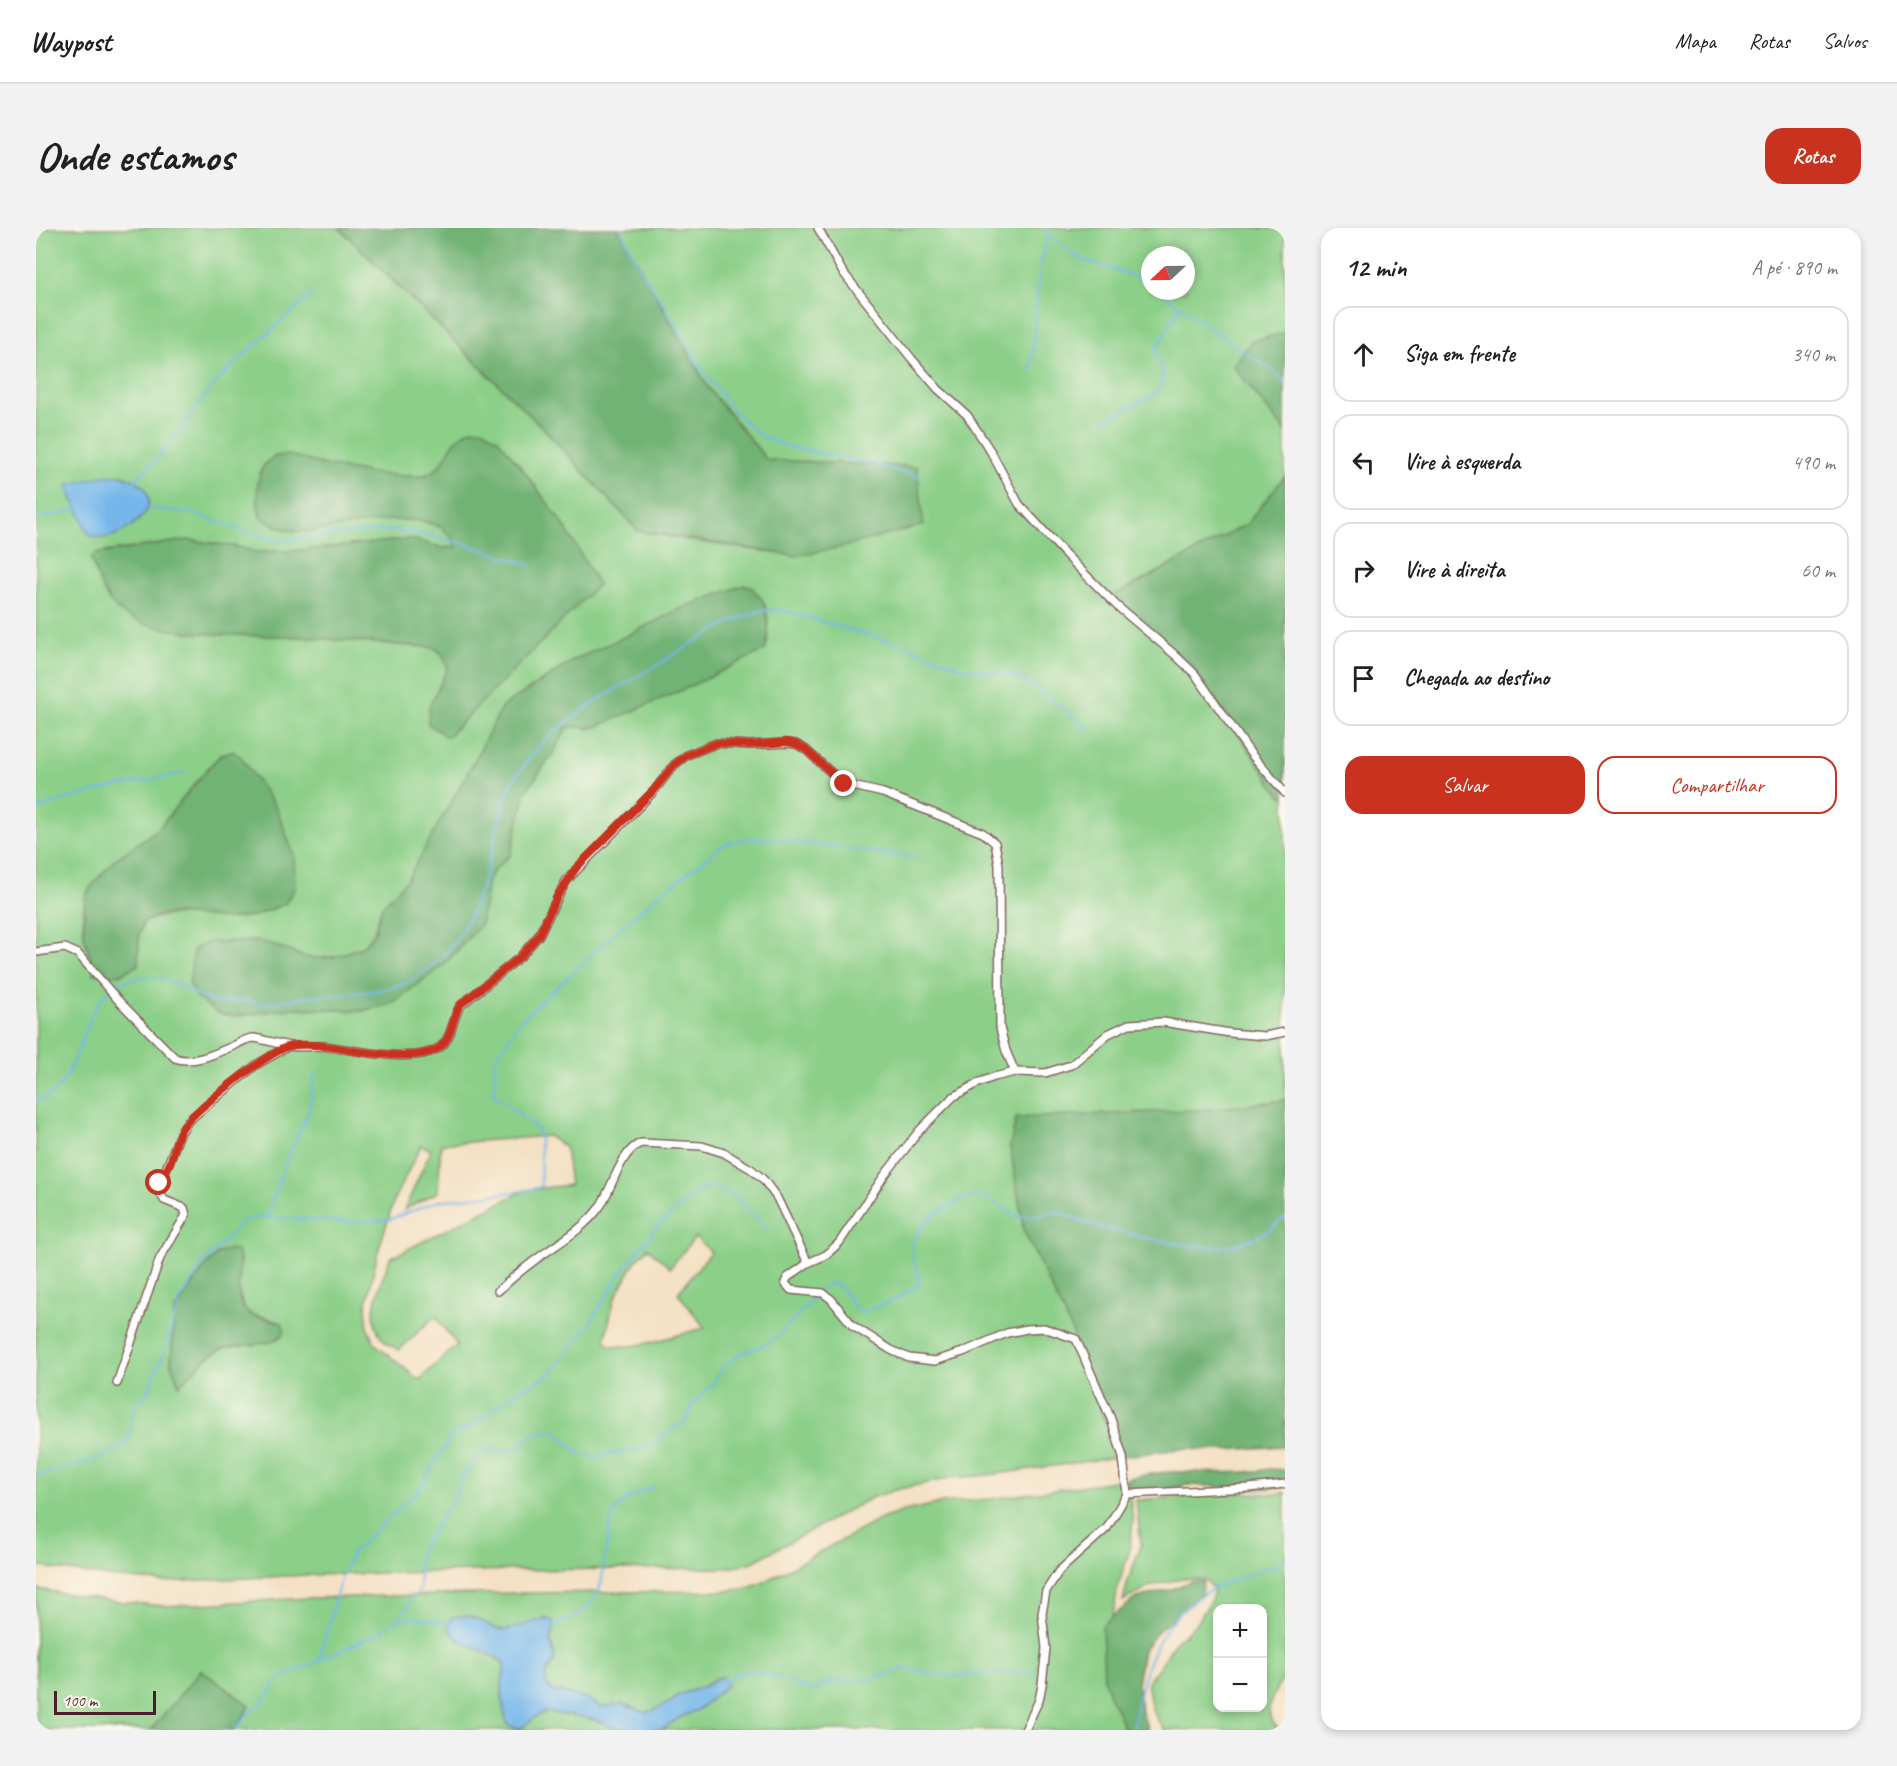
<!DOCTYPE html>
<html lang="pt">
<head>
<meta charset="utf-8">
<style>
	:root { --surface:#fff; --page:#f2f2f2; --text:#202124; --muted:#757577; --line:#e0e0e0; --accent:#c8321e }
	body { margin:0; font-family:Caveat,sans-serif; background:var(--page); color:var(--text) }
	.controls { position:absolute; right:18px; bottom:18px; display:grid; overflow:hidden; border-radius:12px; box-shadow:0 3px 9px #0003 }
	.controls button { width:54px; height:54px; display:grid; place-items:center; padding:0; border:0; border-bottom:2px solid var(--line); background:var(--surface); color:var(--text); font:30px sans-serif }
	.compass { position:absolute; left:1105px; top:18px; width:54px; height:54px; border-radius:50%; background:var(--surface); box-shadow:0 3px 9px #0003; rotate:248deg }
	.scale { position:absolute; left:18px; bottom:15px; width:102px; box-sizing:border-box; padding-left:6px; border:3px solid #4a1f2b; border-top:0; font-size:16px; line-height:21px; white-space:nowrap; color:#4a1f2b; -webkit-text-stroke:4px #fbf7ec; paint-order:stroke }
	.stop { position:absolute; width:18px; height:18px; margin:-14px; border:4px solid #c8321e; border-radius:50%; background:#fff }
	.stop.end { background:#c8321e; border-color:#fff; box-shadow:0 2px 6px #0008 }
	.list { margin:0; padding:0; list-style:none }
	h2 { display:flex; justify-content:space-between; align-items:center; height:78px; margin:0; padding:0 24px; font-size:26px }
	h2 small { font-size:20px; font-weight:400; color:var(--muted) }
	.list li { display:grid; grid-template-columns:39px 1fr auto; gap:18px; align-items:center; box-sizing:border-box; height:96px; margin:0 12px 12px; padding:0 12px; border:2px solid var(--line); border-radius:18px }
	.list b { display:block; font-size:22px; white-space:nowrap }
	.list em { font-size:20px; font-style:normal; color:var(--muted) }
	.actions { display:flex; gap:12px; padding:18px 24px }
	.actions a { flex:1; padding:14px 0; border:2px solid var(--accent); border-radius:18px; text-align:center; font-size:21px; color:var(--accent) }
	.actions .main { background:var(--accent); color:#fff }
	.icon { flex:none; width:33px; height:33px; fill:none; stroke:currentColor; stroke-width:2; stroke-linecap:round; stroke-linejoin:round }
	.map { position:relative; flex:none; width:1249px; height:1502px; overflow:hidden; border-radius:18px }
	header { display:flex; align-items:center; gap:36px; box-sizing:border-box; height:84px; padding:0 30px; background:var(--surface); border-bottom:2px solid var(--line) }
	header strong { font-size:28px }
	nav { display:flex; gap:33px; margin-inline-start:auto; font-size:21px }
	.intro { display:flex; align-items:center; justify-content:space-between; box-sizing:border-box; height:144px; padding:0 36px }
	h1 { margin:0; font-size:42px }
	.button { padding:15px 27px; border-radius:18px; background:var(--accent); color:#fff; font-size:21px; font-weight:700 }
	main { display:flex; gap:36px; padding:0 36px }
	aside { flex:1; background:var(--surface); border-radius:18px; box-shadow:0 3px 9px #0003 }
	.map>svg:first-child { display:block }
	.green { fill:#8ccf88; stroke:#6b775a; stroke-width:1.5; fill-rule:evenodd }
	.forest { fill:#71b274; stroke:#5e6850; stroke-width:1.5 }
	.water { fill:#75b7ea; stroke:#606b8a; stroke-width:1.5 }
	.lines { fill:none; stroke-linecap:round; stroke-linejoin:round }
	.stream { stroke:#75b7ea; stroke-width:2 }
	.minor-casing { stroke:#866361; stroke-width:10 }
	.minor { stroke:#fff; stroke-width:7 }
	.route { stroke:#c8321e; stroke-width:8 }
</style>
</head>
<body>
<header>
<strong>Waypost</strong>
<nav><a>Mapa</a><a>Rotas</a><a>Salvos</a></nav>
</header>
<div class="intro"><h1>Onde estamos</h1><a class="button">Rotas</a></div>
<main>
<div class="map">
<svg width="1249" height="1502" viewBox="0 0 1249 1502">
	<rect width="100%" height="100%" fill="#fbf7ec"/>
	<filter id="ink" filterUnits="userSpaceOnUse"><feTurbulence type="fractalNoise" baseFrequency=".0167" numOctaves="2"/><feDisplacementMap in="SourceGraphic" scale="12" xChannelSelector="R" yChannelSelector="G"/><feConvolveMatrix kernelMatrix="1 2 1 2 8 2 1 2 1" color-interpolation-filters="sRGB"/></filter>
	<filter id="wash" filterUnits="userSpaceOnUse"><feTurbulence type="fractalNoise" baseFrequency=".008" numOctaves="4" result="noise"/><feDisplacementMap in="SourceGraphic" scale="24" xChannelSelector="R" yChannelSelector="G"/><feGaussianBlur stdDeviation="1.35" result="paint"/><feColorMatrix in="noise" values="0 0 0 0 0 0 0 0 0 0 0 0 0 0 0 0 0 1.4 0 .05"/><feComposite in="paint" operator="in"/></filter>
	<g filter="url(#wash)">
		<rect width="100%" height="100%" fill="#f4e1c5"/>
		<!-- green -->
		<g class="green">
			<path d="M0,0H303L510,203L602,303L669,315L760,328L881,239L731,232L673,161L582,0H1249V105L1216,113L1197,138L1249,203V248L1211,296L1075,370L1154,435L1244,567L1249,569V872L1178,881L974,918L988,1003L1036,1103L1082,1229L952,1247L914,1250L859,1262L835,1270L715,1335L690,1340L480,1342L271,1347L128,1354L74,1349L0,1338ZM1114,27H1150V63H1114ZM411,227L485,239L529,299L562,357L400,466L412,440L407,427L399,420L265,409L150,404L72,372L55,330L60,326L68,324L151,312L203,319L219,324L269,322L375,311L407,320L421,319C419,316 417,310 415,307C387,279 315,297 280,301C273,302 264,304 257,303C245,301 234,295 224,288L281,235C307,241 362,252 387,247C399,245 405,236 411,227ZM714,358L727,373L731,395L554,501L541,497L531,500L517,525L490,563L475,626L459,641L452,652L445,696L408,737L326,783L259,780L202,788L171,776L160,769L165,719L173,714L222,713L235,716L268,729L282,730L297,729L326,719L338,705L346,678L371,653L441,528L466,479L538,432ZM186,526L249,676C231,684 211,691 191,690C160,689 138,681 108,694L103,706L102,737L58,746L48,709L47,687L49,669L54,660L78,632L122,601L172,540ZM512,908L529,919L534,957L489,962L354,1030C346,1054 327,1089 347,1111C351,1116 358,1119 363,1122L399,1088L421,1117L383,1152L339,1116L332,1100L330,1079L341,1027L359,969L385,918L395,922L368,982L402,964L405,916ZM659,1009L675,1024L642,1065L669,1100C639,1106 603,1123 573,1117L569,1111L578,1072L599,1034L612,1020L634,1040ZM204,1030L202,1061L208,1080L216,1087L233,1090L248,1104C234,1122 207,1114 187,1121C169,1127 156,1143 143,1157L135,1136L138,1083L169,1039Z"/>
			<path d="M1092,1251L1097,1293L1093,1324L1081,1362L1070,1434L1087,1502H626L641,1491L663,1481L691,1457L680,1449L667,1459L640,1468L636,1474L610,1485C602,1482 593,1476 584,1477C578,1477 571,1480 566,1479C560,1478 554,1473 549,1471C538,1467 510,1468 509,1452C509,1444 517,1439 518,1432C520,1419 510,1415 518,1401L510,1390C496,1395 479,1404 463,1401C447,1398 445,1387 423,1388V1413L449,1423L468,1435C469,1444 466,1450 466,1459C466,1473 467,1485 472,1497L511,1484L556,1491L577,1499L595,1502H199L214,1478L165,1442L115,1502H0V1361L71,1372L128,1378L272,1370L481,1365L688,1363L708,1361L724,1356L845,1291L868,1283L906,1275L954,1271Z"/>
			<path d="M1249,1264V1448C1237,1464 1222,1491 1246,1502H1128L1116,1482L1112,1460V1453L1126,1435L1142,1410C1155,1406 1177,1374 1178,1361L1168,1351L1147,1350L1112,1359L1087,1373L1092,1353L1105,1317L1100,1272L1201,1265L1242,1266ZM1182,1380H1226V1480H1182Z"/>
		</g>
		<!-- forest -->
		<g class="forest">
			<polygon points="303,0 582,0 673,161 731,232 881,239 888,297 802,320 760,328 602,303 510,203"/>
			<polygon points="1249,105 1249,203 1197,138 1216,113"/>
			<path d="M437,201H447L462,211L485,239L529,299L562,357L411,509L392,496L393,479L412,440L407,427L399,420C355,416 311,412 266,409C218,406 125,412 86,385C69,374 61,349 55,330L60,326L151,312L203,319L219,324L269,322L375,311L407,320L420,319C402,265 297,309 257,303C245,301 234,295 224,289C220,270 217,235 241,228C254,224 268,232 280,235C298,240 374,252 389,247C415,239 408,211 437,201Z"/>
			<polygon points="1249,248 1249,569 1244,567 1154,435 1074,370 1211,296"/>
			<path d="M708,357L714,358C718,363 724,368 727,373C733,386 734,409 729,422L653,459L562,498C552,502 543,497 531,500L517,525L490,563L475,626L459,641L452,652L445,696L408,737L355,776L326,783L259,780L201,788L187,787L180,784L160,769L153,755L158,721L173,714L222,713L235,716L268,729L282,730L297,729L326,719L338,705L346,678L371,652L441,528L466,479L538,432L588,409L650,378Z"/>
			<polygon points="197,523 205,529 240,579 258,627 259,660 249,676 217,688 192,691 146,686 123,687 108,694 103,706 102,737 83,747 58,746 58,739 48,709 49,669 54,660 78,632 122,601 172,540 186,526"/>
			<polygon points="1249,872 1249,1218 1189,1222 1143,1221 1082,1229 1036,1103 988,1003 974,918 980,890 1178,881"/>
			<path d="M195,1021L201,1023C209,1042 193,1072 214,1086C219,1089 238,1092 246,1095L249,1104C234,1122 207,1114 187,1121C166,1129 159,1146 143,1157L135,1135L138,1083L169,1039L182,1025Z"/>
			<path d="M1234,1241L1249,1242V1258L1233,1261L1152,1257C1132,1262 1108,1265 1087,1260L1094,1250C1140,1237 1188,1250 1234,1241Z"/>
			<polygon points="1155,1353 1167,1353 1166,1364 1159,1372 1122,1403 1107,1422 1101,1456 1105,1481 1112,1502 1090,1502 1075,1472 1068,1452 1066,1397 1100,1370 1134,1362"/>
			<polygon points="165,1442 214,1478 199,1502 115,1502"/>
		</g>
		<!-- water -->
		<g class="water">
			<path d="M86,247C95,251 105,254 110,263C123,285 86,308 67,310C63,310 57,308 53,307L31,257L68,248Z"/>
			<path d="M423,1388C446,1387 451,1401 467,1402C484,1402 502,1387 517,1393L518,1401L514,1413L519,1429L518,1435L513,1440L509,1451L511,1457L515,1462L550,1471L565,1479L587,1476L610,1485L636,1474L640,1468L667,1459L686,1448L691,1457L663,1481L641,1491L626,1502H595L577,1499L556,1491L511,1484C499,1486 493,1496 483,1501L472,1497C467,1485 466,1472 466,1459C466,1450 469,1444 468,1435C453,1421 417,1417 412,1398L416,1390Z"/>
		</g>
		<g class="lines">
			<!-- stream -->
			<g class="stream">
				<polyline points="584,0 601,36 642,99 665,140 694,179 713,198 726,208 753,219 835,235 884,249"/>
				<path d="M1008,0C1018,10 1027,21 1040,28C1063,41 1092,41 1114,57"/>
				<polyline points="1123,63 1211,126 1240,144 1249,157"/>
				<polyline points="995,144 1003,43 1013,5"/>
				<polyline points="1069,192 1117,167 1123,161 1128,147 1119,123 1144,79"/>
				<polyline points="98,254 129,222 173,162 200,134 276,66"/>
				<polyline points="110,280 156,285 240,313 350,302 377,304 426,315 495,337"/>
				<polyline points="0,291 44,281"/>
				<path d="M0,582C48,562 100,556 151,544"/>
				<path d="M0,874C50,860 44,765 87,753C103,748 125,748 140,756C154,762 166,773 182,774C192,774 203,772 213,773C219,774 221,777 226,776C243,775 259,769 276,768C308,766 339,766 370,755C378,751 385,746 393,740C447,699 452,626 471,565C483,540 504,515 526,498C556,474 591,455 623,436C654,417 690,392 725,383C734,380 744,383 753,384L873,419L931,441L974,446L997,458L1020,475L1055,503"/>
				<polyline points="230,989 250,934 273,883 279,845"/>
				<path d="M784,1062L794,1055C811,1055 811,1080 828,1084L864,1069L871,1063L881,1059C892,1041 857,1028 891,993C900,983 929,968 943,968C958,969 968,986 983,988C997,990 1011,983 1024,985C1034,987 1044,993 1054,996C1091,1006 1146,1020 1184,1019C1200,1018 1221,1010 1235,1001C1240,997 1243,992 1249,990"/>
				<polyline points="0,1248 64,1230 91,1215 95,1202 97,1182 112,1164 129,1122 143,1074 165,1038 208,992 224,989 316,994 352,992 402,973 488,963 505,959 504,912 502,903 496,896 458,867 459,832 484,793 584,700 625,665 689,616 713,610 739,611 883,630"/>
				<polyline points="362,1391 380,1390 416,1395"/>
				<path d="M517,1399C540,1388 556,1383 565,1356L575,1290C585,1271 599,1267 618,1259"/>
				<polyline points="283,1432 305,1350 317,1324 384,1261 416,1206 435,1199 476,1167 514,1146 549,1103 587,1042 621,999 662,962 679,958 699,969 733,1003"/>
				<polyline points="688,1453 697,1448 711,1443 719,1443 755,1453 770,1461 777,1462 796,1453 831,1452 867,1441 918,1448 999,1443"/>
				<polyline points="199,1502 213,1485 225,1476 242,1451 339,1407 362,1391 384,1361 382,1330 385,1320 420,1267 426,1248 448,1222 453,1220 471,1223 482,1220 496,1207 519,1202 541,1224 556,1229 602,1221 616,1216 649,1194 657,1176 678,1154 688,1138 702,1127 732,1115 742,1108 780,1067"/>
				<path d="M1097,1502C1103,1451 1121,1390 1171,1364C1195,1351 1223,1343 1249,1334"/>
			</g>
		</g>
	</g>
	<g filter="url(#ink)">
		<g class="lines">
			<defs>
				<g id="minor">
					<polyline points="782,0 806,43 821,62 876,131 902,161 931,187 955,224 983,276 1029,326 1081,378 1138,426 1159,446 1215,526 1249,565"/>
					<path d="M0,724L29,720L42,726L82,772L139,830C157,837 181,825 197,818C204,815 210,810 218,810C230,812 242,816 254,818C265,820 276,818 287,818C316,821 374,836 401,821C416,814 416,791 424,778L484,729L503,707L530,653L618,563L638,537L651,527L681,515L714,517L751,515L760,516L769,521L808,556L847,565L947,605L959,615L963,637L964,800L970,823L979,844"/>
					<path d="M462,1063C472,1054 483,1044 494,1036C517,1018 545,1004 563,980C576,962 584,923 605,915L666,918L688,925L715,941L727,951L741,970L772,1035"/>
					<polyline points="81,1155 124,1030 150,987 148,980 128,972 122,961 144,906 152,893 220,837 253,818"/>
					<polyline points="1091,1266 1213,1260 1249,1256"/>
					<polyline points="989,1502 1003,1472 1006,1457 1010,1420 1006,1386 1010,1363 1023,1343 1071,1300 1091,1266 1087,1229 1075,1191 1040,1111 1008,1100 991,1101 971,1105 927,1124 899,1133 873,1130 855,1122 817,1098 795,1071 787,1065 755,1062 749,1055 751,1050 772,1035 790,1027 803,1015 848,948 883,903 917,869 942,855 958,849 979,844 1009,845 1035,837 1072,806 1093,796 1127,794 1194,805 1229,808 1249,804"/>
				</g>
			</defs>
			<!-- minor casing -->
			<use href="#minor" class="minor-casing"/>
			<!-- minor -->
			<use href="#minor" class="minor"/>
		</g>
	</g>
	<g class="lines" filter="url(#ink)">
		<!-- route -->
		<path class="route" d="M123,955C127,949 131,942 134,935C138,924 140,911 146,900C157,883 231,826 251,819C267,813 302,820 319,823C341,826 382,832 401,821C416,813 416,790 424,777L484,729L503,707L522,667L540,640L618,562L638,537L651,527L681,515L714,517L751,514L760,516L769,521L808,556"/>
	</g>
</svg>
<div class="controls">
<button>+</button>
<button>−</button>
</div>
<svg class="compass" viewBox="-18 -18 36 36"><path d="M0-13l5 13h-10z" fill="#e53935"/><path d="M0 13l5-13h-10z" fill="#757577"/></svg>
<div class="scale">100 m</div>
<div class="stop" style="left:123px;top:955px"></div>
<div class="stop end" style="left:808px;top:556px"></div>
</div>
<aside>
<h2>12 min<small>A pé · 890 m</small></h2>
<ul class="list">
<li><svg class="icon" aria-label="ahead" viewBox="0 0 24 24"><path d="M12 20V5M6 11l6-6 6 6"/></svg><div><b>Siga em frente</b></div><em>340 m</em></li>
<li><svg class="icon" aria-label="left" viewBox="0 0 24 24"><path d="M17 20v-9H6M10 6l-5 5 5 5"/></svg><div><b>Vire à esquerda</b></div><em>490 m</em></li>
<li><svg class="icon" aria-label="right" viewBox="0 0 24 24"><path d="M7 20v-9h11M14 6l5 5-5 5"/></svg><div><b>Vire à direita</b></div><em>60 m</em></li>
<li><svg class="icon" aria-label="arrive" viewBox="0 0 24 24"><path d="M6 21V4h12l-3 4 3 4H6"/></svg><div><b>Chegada ao destino</b></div></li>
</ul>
<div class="actions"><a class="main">Salvar</a><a>Compartilhar</a></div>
</aside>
</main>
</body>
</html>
